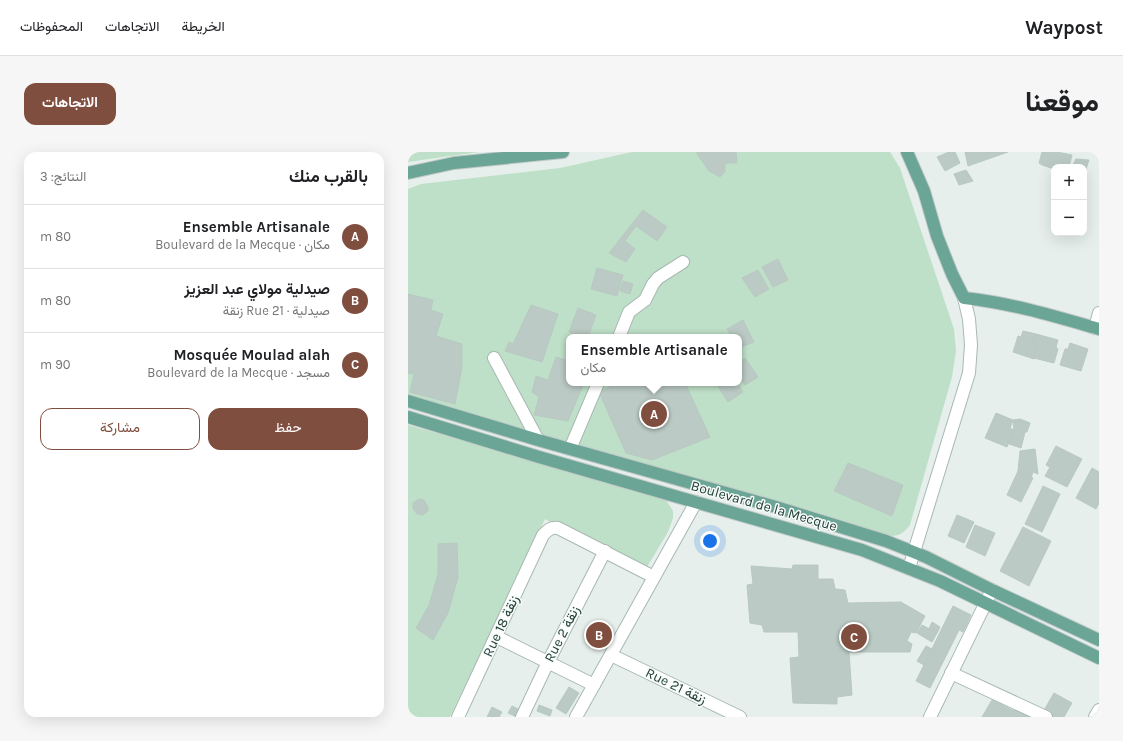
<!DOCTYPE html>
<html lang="ar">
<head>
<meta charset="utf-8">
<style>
	:root { --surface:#fff; --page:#f6f6f6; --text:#202124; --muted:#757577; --line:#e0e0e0; --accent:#7f4e3f }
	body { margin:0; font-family:Karla,Vazirmatn,sans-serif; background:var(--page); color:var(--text); direction:rtl }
	.controls { position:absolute; right:12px; top:12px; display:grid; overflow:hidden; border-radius:8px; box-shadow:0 4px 16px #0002 }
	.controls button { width:36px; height:36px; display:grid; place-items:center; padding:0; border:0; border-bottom:1px solid var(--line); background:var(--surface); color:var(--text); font:20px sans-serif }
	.you { position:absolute; left:302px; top:389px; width:14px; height:14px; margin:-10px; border:3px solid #fff; border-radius:50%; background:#1a73e8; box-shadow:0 0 0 6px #1a73e833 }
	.badge { display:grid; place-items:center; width:26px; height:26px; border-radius:50%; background:var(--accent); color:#fff; font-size:13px; font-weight:700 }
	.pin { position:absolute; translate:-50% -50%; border:2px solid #fff; box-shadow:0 1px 4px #0006 }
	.popup { position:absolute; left:158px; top:182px; width:176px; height:52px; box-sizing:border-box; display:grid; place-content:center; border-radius:8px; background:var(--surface); filter:drop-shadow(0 1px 3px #0005); font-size:13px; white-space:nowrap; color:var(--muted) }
	.popup b { font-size:15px; color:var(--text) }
	.popup::after { content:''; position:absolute; left:50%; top:100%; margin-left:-8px; border:8px solid transparent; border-top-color:var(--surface) }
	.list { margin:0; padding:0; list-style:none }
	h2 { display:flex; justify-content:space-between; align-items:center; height:52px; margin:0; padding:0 16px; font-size:17px }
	h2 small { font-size:13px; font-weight:400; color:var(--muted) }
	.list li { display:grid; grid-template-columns:26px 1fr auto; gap:12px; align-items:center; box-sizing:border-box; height:64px; padding:0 16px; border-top:1px solid var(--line) }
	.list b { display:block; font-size:15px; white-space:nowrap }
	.list p { margin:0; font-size:13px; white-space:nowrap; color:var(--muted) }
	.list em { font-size:13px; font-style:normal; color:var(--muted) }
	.actions { display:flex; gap:8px; padding:12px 16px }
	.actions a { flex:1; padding:9px 0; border:1px solid var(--accent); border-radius:12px; text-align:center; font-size:14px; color:var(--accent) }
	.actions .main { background:var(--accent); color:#fff }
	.map { position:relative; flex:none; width:691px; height:565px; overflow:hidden; direction:ltr; border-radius:12px }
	header { display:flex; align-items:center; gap:24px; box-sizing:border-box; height:56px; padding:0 20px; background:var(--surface); border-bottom:1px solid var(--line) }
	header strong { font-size:19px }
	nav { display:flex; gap:22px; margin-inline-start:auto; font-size:14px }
	.intro { display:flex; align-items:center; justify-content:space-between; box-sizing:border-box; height:96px; padding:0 24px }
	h1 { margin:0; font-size:28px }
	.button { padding:10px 18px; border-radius:12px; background:var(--accent); color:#fff; font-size:14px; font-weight:700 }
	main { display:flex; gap:24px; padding:0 24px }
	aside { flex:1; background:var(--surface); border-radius:12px; box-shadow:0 4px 16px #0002 }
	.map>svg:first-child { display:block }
	.green { fill:#bfe0c8; fill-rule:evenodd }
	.building { fill:#bbcac4; stroke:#b8c9c2 }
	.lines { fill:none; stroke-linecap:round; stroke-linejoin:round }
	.minor-casing { stroke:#a8b8b2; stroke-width:14 }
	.major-casing { stroke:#c2cac8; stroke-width:14 }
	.minor { stroke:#fff; stroke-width:12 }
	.major { stroke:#6aa596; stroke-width:12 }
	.labels { text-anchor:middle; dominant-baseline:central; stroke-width:3; stroke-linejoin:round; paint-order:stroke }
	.street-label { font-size:14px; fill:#24423a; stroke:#f7fbf9 }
</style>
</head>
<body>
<header>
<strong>Waypost</strong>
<nav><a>الخريطة</a><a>الاتجاهات</a><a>المحفوظات</a></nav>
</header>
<div class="intro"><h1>موقعنا</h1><a class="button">الاتجاهات</a></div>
<main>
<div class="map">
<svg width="691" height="565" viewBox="0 0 691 565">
	<rect width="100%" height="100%" fill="#e6efeb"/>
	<!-- green -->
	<g class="green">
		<polygon points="0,0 71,0 0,10"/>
		<path d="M224,0H482L492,16L546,177L548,199L544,225L502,373C493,384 490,384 476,384L0,245V37L13,32L152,16ZM161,185H331V231H161Z"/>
		<polygon points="0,273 244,342 258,348 265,359 265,366 260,380 239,415 184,395 137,367 42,565 0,565"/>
	</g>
	<!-- building -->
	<g class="building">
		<polygon points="289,0 328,0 329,11 317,11 317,20 312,25 301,19 289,2"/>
		<polygon points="541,0 547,0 552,11 537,19 529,5"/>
		<polygon points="557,0 600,0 560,14"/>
		<polygon points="634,0 649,0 664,3 661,15 646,15 646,17 634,13 631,11"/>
		<polygon points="668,7 681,8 676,23 676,15 664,15"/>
		<polygon points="558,18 565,29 551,33 546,22"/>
		<polygon points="235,58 259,75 249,89 228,74 217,89 227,97 218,110 201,101"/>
		<polygon points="370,107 380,128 365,135 354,115"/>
		<polygon points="189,116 215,123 209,144 183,137"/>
		<polygon points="350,118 361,137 347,145 334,126"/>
		<polygon points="215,129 225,132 222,142 212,139"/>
		<polygon points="0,142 25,148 23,158 35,162 28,184 54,192 54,215 47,252 2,240 6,222 0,221"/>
		<polygon points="123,153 150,162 134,210 97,199 101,190 105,192"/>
		<polygon points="170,156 188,163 180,185 175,185 161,180"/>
		<polygon points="335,168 346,190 331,196 331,185 324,185 319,177"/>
		<polygon points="615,179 628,182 625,194 629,195 626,207 605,200 610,184 613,185"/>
		<polygon points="628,182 650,188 648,195 650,197 646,211 626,206 629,195 625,194"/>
		<polygon points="662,191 680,197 673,219 652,213 657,197 660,197"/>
		<polygon points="148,205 161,209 161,231 176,231 160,269 126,263 131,245 124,240 128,224 140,228"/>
		<polygon points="337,206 350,225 337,233 331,224 331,211"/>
		<polygon points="210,231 277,231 302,285 244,308 218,301 191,240"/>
		<polygon points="308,231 329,231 335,240 320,250"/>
		<polygon points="588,261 605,268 602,276 606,278 599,295 577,286"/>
		<polygon points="612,267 622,271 619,280 617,280 613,296 601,292 606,278 605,268"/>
		<polygon points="648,294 674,307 659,335 637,324 642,315 638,313"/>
		<polygon points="627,297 630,322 625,320 623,326 610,319 612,299"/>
		<polygon points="440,311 495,333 484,364 426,339"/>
		<polygon points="684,316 691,320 691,351 688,357 668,346"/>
		<polygon points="610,319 625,326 613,350 599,343"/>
		<polygon points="635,334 652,342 634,380 617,372"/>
		<polygon points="11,347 16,348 20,355 20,359 15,363 9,362 5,357 5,351"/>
		<polygon points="549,363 566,370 556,391 540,384"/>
		<polygon points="567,373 587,381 577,404 558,395"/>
		<polygon points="615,375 643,389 621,434 592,419"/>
		<polygon points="49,391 50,425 40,461 25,488 8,476 21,453 30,422 30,392"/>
		<polygon points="385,413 410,413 410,427 425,427 427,437 437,438 440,451 493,450 517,464 508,481 503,480 499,489 504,492 502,500 441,500 444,543 429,545 429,552 385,551 382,506 391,505 390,480 356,480 354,473 342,471 339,433 345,432 343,414 384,417"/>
		<polygon points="545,454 563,463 555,480 551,478 522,536 508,529"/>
		<polygon points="524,470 532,475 529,481 521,477"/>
		<polygon points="514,473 529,481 524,490 509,481"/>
		<polygon points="518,494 524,497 516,513 509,509"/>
		<polygon points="161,535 171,541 158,562 148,556"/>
		<polygon points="646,541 664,551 656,565 644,565 635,560"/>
		<polygon points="584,548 606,559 603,565 574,565"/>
		<polygon points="131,553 144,558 142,564 129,559"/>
		<polygon points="104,554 114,559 109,565 100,561"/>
		<polygon points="84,555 94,560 91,565 79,565"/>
		<polygon points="607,558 622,565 603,565"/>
	</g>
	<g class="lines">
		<defs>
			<g id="minor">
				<polyline points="687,176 691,161"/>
				<polyline points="211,185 221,160 237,148 245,132 250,126 275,110"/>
				<polyline points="86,206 130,288"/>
				<polyline points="162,297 190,231"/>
				<polyline points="501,416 561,221 563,193 561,167 556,146"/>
				<polyline points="89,485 186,533"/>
				<polyline points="203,503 332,565"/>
				<polyline points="543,521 638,565"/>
				<path d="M50,565L135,383C140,378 143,375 150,376L246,425"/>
				<polyline points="114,565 140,510 197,399"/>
				<polyline points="168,565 288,350"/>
				<polyline points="522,565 584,438"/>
				<polyline points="687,565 691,558"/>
			</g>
			<g id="major">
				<path d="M499,0L516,39L529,84L544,122L556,146C603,151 646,164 691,177"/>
				<polyline points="0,21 46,11 155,0"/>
				<polyline points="0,249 130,288 368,355 478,389 518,405 584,438 691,488"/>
				<polyline points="0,265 131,305 454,398 532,429 691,506"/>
			</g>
		</defs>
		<!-- minor casing -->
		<use href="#minor" class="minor-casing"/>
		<!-- major casing -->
		<use href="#major" class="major-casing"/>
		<!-- minor -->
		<use href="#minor" class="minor"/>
		<!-- major -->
		<use href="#major" class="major"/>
	</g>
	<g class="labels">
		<!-- street labels -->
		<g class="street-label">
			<text transform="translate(356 354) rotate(16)">Boulevard de la Mecque</text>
			<text transform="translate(93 474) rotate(-65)">Rue 18 زنقة</text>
			<text transform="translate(154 482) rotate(-63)">Rue 2 زنقة</text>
			<text transform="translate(268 534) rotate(26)">Rue 21 زنقة</text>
		</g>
	</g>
</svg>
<div class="controls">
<button>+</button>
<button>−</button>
</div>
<div class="you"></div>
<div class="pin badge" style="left:246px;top:262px">A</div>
<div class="popup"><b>Ensemble Artisanale</b>مكان</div>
<div class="pin badge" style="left:191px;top:483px">B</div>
<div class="pin badge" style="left:446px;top:485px">C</div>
</div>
<aside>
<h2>بالقرب منك<small>النتائج: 3</small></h2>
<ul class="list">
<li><span class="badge">A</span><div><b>Ensemble Artisanale</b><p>مكان · Boulevard de la Mecque</p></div><em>80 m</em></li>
<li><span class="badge">B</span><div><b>صيدلية مولاي عبد العزيز</b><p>صيدلية · Rue 21 زنقة</p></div><em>80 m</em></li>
<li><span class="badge">C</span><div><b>Mosquée Moulad alah</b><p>مسجد · Boulevard de la Mecque</p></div><em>90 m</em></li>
</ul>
<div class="actions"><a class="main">حفظ</a><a>مشاركة</a></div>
</aside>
</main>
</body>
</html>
